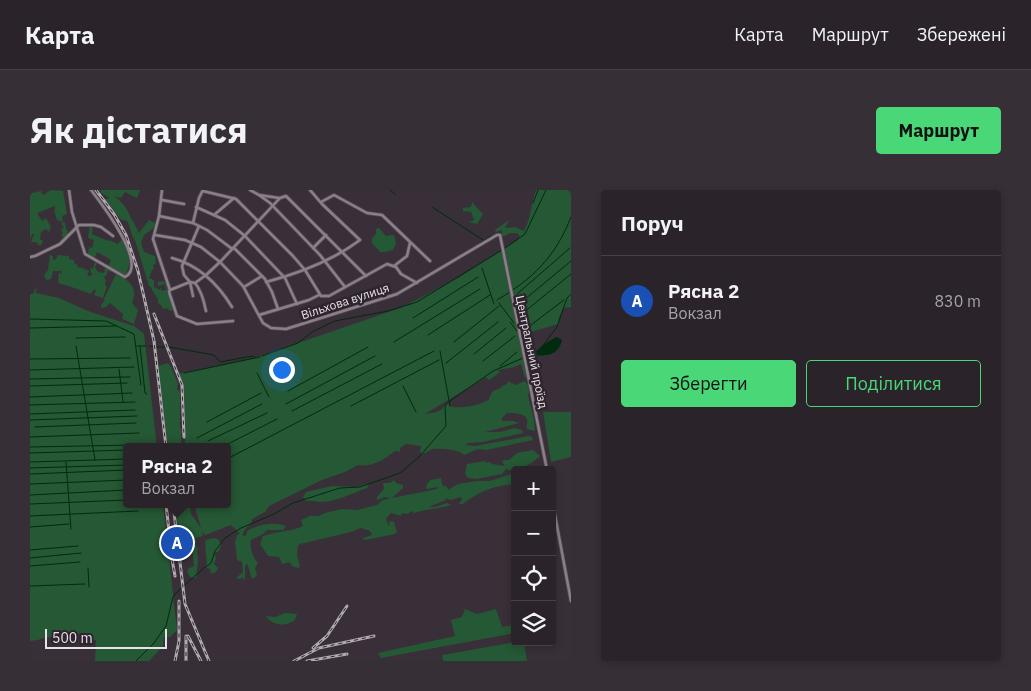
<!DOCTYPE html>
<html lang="uk">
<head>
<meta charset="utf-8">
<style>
	:root { --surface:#2b232a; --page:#372f36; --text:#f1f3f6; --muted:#a6a4a8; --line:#474047; --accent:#49d778 }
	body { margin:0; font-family:"IBM Plex Sans",sans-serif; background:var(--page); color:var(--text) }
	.controls { position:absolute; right:15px; bottom:15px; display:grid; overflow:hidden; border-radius:5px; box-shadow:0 2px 8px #0003 }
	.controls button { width:45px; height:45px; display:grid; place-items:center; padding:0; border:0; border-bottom:1px solid var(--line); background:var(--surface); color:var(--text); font:25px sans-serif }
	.scale { position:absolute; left:15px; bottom:12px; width:122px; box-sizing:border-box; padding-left:5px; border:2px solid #e8e1e8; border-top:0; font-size:14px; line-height:18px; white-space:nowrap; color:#e8e1e8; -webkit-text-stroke:4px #2f252e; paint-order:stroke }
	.you { position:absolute; left:251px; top:179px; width:18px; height:18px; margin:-12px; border:4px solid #fff; border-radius:50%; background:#1a73e8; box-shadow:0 0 0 8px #1a73e833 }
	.badge { display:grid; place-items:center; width:32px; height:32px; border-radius:50%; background:var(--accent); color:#fff; font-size:16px; font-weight:700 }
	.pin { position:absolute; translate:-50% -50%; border:2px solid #fff; box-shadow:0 1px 5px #0006 }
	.popup { position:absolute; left:93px; top:253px; width:108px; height:65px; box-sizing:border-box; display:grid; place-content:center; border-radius:5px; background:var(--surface); filter:drop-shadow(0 1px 4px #0005); font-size:16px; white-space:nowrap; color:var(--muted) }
	.popup b { font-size:19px; color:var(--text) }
	.popup::after { content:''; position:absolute; left:50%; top:100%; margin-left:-10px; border:10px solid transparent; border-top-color:var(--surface) }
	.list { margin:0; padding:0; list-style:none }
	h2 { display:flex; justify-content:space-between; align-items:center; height:65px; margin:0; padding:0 20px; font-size:21px }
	h2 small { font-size:16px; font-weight:400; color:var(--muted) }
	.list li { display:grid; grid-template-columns:32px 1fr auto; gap:15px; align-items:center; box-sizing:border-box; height:90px; padding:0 20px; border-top:1px solid var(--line) }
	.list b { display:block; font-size:19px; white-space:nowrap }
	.list p { margin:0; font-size:16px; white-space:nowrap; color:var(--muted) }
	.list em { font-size:16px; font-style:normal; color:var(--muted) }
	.actions { display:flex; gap:10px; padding:15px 20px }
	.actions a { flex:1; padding:11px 0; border:1px solid var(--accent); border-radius:5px; text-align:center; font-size:18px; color:var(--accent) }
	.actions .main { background:var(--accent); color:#111 }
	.icon { flex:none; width:28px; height:28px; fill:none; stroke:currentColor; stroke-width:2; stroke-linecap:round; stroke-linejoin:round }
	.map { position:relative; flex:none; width:541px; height:471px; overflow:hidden; border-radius:5px }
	header { display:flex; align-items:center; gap:30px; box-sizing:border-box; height:70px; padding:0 25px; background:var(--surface); border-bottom:1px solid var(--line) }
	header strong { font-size:24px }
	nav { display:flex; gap:28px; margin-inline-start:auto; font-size:18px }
	.intro { display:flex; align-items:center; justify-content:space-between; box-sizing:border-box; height:120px; padding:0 30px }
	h1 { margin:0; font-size:35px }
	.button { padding:12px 22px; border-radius:5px; background:var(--accent); color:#111; font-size:18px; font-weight:700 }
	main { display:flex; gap:30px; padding:0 30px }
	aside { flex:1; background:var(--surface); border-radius:5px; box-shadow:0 2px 8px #0003 }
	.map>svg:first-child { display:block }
	.green { fill:#255834 }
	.water { fill:#002b0f }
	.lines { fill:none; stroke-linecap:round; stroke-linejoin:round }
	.stream { stroke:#002b0f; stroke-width:1 }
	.street-casing { stroke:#544c53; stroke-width:4 }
	.street { stroke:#8b7f8a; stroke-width:2.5 }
	.rail-casing { stroke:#b1a9b0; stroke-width:3 }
	.rail { stroke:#2f252e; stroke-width:1; stroke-dasharray:4; stroke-linecap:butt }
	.labels { text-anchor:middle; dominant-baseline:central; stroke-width:5; stroke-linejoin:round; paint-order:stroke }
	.street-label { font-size:12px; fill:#e8e1e8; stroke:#2f252e }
</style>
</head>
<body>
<header>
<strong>Карта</strong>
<nav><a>Карта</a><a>Маршрут</a><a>Збережені</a></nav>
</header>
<div class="intro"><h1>Як дістатися</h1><a class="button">Маршрут</a></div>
<main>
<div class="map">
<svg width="541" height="471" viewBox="0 0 541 471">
	<rect width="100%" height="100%" fill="#392f38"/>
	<!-- green -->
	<g class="green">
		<polygon points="21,0 33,1 37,24 32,26 33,32 35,33 36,39 38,41 37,42 38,46 30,51 33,47 31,45 33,43 31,40 34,37 31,34 33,32 27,30 24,20 25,20 25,16 7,23 12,31 16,28 21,37 19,42 16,39 11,42 10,49 13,51 11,55 8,55 7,52 1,52 4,44 2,44 0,49 0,6 2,3 11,1 13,5"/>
		<path d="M71,0H110L107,8L95,2L91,8L84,6C91,11 99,20 101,29L103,31L109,43L119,30L125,33V37L114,45L111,53L114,62L125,66L126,73L123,75L124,79L122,80L119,88L124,90V97L130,100V97L132,101L136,100L135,94L128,96L127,92L133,91L137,95L138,102L136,103L138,104L144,119L141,121L136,118L133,119L131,115L128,113V109L122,100V98L119,96L105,50C100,44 101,37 97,31L91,30C88,26 77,10 74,9L80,8L71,3Z"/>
		<path d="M506,0H541V117L533,118L529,127L528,134L491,145L497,169L494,170L497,186L495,188L491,174L484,177L468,180L470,182C467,184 463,188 459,190L456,187L395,224C406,223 412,222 418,211L419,216C433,219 446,216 459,210V208L463,201L471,198L472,196L477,194L478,191L485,195L495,191C498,194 500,200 498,205L504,230L505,241L497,239C496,236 498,233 497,230C496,223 483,223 477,223L472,228V231H483L489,233L455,242H470L484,238L492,240L493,243L453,252L438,253L435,255L445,256L499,246L502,247L503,250L456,260L448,259L434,265C428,259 411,258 403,259C400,260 396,263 392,264L390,262L391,256L376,254L370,258V262L365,261C355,269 341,278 328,275L315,282L292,290L239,316L235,322L222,329L221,334L216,338L212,345L216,346L217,341C226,335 245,331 256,336L253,340H237L233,344L221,350C219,357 223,368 228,373L225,378L227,386L222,389L217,373L215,377V390L213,388L207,389V387L213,382L212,372L207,370L205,352L207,345L210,344L201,335L175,345L172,341L173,346L165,348L167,353H162L161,348L154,349L149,348L145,314H160L161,324L171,338L164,314H197V257H155L154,202L147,184L222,169L373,117L428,88L488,50L490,46L487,43H480L475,46H472V40L466,42L465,40L479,30L475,38L485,37L494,41C501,29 501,13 506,0Z"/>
		<polygon points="442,12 453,24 447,34 439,32 444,30 441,22 433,21 433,18 441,17"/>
		<path d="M60,35H63L62,44L78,51L79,50L88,54L92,49C97,63 104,69 95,86L78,77L81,70L67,62L65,68L58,64L59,57L62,58L64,50L58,48Z"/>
		<polygon points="349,38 356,46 364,45 366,53 363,60 355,62 350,62 342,53 342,48 346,44 346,39"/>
		<path d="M20,64L23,67V70H25L28,65L39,66V69L44,70V73L48,75L47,77L54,78V81L55,79L59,81L57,85L59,86L62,85L60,79L63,78L65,72H68L65,77L68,82L74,83L75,79L74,76L82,82L77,81V85L74,87L76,90L75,95L77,96L73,108L64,105L66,101L64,99L61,104C55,102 35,94 30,94L28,92L29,82L31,84L32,81H23L21,89L16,90L14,85L18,80Z"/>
		<path d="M86,84C99,90 109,98 102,113L108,120L104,134L92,129L93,124L80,113L76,117L71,118V115L75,110L74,109Z"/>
		<polygon points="5,99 8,99 5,101 6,103 29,108 58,121 104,136 114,144 127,257 97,257 97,314 133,314 147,440 140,447 134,447 133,456 119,471 65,471 66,450 62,450 58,447 59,443 13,448 8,450 0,451 0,104 3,104"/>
		<polygon points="137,173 140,175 148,193 147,199 150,202 150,237 152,242 151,244 151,257 138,257 128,179 129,176"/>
		<polygon points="513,222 541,222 541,267 521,272"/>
		<path d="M503,260L510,266C502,274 490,281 478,280L477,278L472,284L447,289L438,288L435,284L437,274L455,271L456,273L460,272L462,274L475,276L472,272L474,270H479L487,263Z"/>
		<path d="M485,283V294C465,295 447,302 433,314H429L432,309L431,307L420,310L415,308L416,310L399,317H405L417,313L421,315C409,319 396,319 384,323L381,321L378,324L372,323L371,326L361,323L356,329L359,336L360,331L364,332L367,342L365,344L335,350L332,348L340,346L342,344L340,341L331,338L321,342L270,354L268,356L267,365L270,376L268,378L262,376L260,372L252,374L249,367L238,366L230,354L233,346C246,341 260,342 273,336L271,330L280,326H288L295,323L312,319L327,320L347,315L353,310L360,308L355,307L347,310V307L354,299L353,293H360L364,290L366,293L373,295V298L362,308L407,299L409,297L397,299L396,296L400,290L411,288L412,295L417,297L418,300L428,294L447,291H460Z"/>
		<path d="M336,294L339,295L337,298C323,303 308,311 293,312C287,312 282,310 276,311L273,307L276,302L302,296L326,297Z"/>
		<polygon points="183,348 188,349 191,355 189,361 184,363 186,368 184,374 188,378 186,382 181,384 180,379 177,378 175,352 176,350"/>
		<polygon points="162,355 166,355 168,359 167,361 168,372 166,388 160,387 157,381 159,378 164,376"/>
		<polygon points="435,419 447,424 466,419 472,437 485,435 485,443 351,468 348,463 425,446 421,430 432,427"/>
		<path d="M255,423L267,424L265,430C256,437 242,436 236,426L245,427Z"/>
		<polygon points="485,452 494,452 497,471 413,471 412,465"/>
	</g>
	<!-- water -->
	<path class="water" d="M527,147L532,150C529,164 518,167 505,165L504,163C511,157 519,150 527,147Z"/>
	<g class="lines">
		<!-- stream -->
		<g class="stream">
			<polyline points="360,0 365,4"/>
			<polyline points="503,13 508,0"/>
			<polyline points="402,17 453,50"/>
			<polyline points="450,53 461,46"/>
			<polyline points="475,58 495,44 516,0"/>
			<polyline points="452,78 464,114"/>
			<polyline points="387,91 403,81"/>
			<polyline points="369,101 384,92"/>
			<polyline points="487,104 540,58"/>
			<path d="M467,110C503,89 526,66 541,27"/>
			<polyline points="469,113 484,133"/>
			<polyline points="488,115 541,71"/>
			<polyline points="302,122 330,113"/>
			<polyline points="488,127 541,84"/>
			<polyline points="383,128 448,87"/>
			<polyline points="0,129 76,131 104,144 111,195"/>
			<polyline points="480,132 487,141"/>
			<polyline points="262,136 299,123"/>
			<polyline points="0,138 86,136"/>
			<polyline points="493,141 534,110"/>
			<polyline points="398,145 460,105"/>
			<polyline points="46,148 95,147"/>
			<polyline points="364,152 450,99"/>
			<polyline points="424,152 469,116"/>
			<polyline points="46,156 65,270"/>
			<polyline points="107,156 116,156"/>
			<polyline points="110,156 115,203 117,204"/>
			<polyline points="119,156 124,157"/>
			<polyline points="127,157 135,157"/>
			<polyline points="139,157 184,165 190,172 222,166 226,168 230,167"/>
			<polyline points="511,158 527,137 537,108 541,104"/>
			<polyline points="410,161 420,216"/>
			<polyline points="444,164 476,138"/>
			<polyline points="232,166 268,153 282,142 305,131 358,121 387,112 472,60"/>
			<polyline points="498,167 506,163"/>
			<polyline points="0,169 100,168"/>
			<polyline points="453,171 485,146"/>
			<polyline points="416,173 468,132"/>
			<polyline points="470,176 487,162"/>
			<polyline points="89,179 93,212"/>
			<polyline points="0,180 104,177"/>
			<polyline points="154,183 225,168"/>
			<polyline points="227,183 239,207"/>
			<polyline points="0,189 100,187"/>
			<polyline points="0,196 97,193"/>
			<polyline points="373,196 386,222"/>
			<polyline points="258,201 338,157"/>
			<polyline points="0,207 102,203"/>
			<polyline points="256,214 345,166"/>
			<polyline points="0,215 105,212"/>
			<polyline points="321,216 409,170"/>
			<polyline points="262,221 352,174"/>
			<polyline points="0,224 105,220"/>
			<polyline points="0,230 107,226"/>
			<polyline points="177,232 231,203"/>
			<polyline points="5,237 106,233"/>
			<polyline points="0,247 109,243"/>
			<polyline points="167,248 232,214"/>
			<polyline points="178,251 237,223"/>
			<polyline points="0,257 105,255"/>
			<polyline points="192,257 247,229"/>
			<polyline points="0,263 97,260"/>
			<polyline points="197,269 404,161"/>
			<polyline points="0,272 97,269"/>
			<polyline points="36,272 41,339"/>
			<polyline points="0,278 97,275"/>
			<polyline points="0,284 97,280"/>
			<polyline points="0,294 97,290"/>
			<polyline points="0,305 97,300"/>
			<polyline points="0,314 97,310"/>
			<polyline points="0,326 108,321"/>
			<polyline points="0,337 39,334"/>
			<polyline points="0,360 48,356"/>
			<polyline points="0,368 51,363"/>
			<polyline points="0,376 50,372"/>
			<polyline points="177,376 181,373 185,361 195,348 211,338 244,324 263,313 310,298 330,297 370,283 389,267 416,236 415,217 417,213 463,181 493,168"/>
			<polyline points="58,378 59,397"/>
			<polyline points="0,396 55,394"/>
			<polyline points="106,471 124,453 136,436 143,407 148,401 175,377"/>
		</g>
		<defs>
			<g id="street">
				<path d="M39,0L42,22L55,64L95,87C119,75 71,13 61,0"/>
				<polyline points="132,0 129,26 123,49 140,100 160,92 165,93 176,85 190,72 250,8 256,6 336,86"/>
				<polyline points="220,0 229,5 249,8"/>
				<polyline points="173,1 206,9 263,66 275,80 291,106 299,106 357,74 366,77 371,84 387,93"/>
				<polyline points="229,5 240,13 290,65 315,97"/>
				<polyline points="132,10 154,14"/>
				<polyline points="291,12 304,5 337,23 352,25 400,71"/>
				<polyline points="166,17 195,30 215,46 255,88 267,114"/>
				<polyline points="184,25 204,8"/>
				<polyline points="129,26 163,33 177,40 201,58 205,59 235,89 242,102 248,119"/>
				<polyline points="163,33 169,8 173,0"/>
				<polyline points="125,45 155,50 171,57 190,72 213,96 233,133 241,138 256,139 367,104 467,45 470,45 517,280"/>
				<polyline points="283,58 296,45"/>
				<polyline points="0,67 5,66 30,54 49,35 64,35 71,37 83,46"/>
				<path d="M142,68C168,75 188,94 202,117"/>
				<polyline points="364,76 377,66 380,53"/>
				<path d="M236,92C270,83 302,71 330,50L292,14L280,0"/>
				<path d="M165,93C171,100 174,111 176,121"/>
				<polyline points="214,97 232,86"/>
				<polyline points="140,100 139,102 147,126 167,134 203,131"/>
				<polyline points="163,106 160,92 154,85 152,76 169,36"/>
				<polyline points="229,125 279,110 289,105"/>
				<polyline points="522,309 541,411"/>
			</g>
		</defs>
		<!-- street casing -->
		<use href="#street" class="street-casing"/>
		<!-- street -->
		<use href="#street" class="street"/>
		<defs>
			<g id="rail">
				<polyline points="66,0 84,24 96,45 108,81 124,151 136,257"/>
				<polyline points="124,124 152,195 154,247"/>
				<polyline points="136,314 142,369 145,386"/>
				<polyline points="143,314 155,414 179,471"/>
				<polyline points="156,446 156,471"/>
				<polyline points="158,446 171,471"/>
				<polyline points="283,458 297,446 317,416"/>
				<polyline points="145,471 149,451 149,411"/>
				<polyline points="264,471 289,458 344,446"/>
				<polyline points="277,471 317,464"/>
			</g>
		</defs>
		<!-- rail casing -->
		<use href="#rail" class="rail-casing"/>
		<!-- rail -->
		<use href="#rail" class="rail"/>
	</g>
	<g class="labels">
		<!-- street labels -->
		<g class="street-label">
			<text transform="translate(315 111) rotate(-18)">Вільхова вулиця</text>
			<text transform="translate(502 162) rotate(78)">Центральний проїзд</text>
		</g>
	</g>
</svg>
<div class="controls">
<button>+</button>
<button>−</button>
<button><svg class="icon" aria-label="locate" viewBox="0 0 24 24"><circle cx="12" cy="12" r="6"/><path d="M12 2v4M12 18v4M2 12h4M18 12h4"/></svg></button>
<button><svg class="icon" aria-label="layers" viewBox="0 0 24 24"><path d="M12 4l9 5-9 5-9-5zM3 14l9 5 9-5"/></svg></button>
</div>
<div class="scale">500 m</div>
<div class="you"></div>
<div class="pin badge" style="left:147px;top:353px;background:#1a4fb4">A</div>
<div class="popup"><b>Рясна 2</b>Вокзал</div>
</div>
<aside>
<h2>Поруч<small></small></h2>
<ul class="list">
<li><span class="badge" style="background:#1a4fb4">A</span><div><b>Рясна 2</b><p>Вокзал</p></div><em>830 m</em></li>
</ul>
<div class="actions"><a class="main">Зберегти</a><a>Поділитися</a></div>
</aside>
</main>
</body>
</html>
